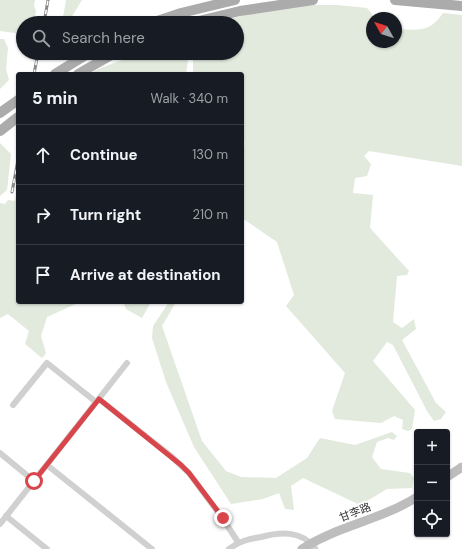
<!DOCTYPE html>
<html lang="en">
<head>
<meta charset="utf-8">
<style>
	:root { --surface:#171b24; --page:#242831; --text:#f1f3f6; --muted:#9ea1a6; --line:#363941 }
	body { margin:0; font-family:"DM Sans","Noto Sans SC",sans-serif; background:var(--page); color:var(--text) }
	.controls { position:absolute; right:12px; bottom:12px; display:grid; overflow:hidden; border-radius:4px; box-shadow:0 1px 3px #0004 }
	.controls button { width:36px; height:36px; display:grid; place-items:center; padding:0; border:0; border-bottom:1px solid var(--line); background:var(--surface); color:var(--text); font:20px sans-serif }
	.compass { position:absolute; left:366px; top:12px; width:36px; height:36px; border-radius:50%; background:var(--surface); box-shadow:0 1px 3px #0004; rotate:309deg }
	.stop { position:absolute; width:12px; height:12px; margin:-9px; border:3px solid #d8464b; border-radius:50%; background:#fff }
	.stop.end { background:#d8464b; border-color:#fff; box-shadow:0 1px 4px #0008 }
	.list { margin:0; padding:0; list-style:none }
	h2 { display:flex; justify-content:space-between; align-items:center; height:52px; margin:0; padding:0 16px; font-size:17px }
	h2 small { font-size:13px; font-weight:400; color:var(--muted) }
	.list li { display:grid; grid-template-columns:26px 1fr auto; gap:12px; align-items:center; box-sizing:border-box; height:60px; padding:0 16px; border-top:1px solid var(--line) }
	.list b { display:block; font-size:15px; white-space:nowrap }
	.list em { font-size:13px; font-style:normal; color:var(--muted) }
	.icon { flex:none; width:22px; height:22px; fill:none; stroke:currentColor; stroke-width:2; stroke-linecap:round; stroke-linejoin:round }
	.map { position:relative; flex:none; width:462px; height:549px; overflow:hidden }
	.search { position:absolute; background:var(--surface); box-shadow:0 1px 3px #0004; left:16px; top:16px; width:228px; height:44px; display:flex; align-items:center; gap:10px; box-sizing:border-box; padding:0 14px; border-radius:22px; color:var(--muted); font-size:15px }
	.panel { position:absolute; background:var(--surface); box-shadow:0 1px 3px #0004; left:16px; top:72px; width:228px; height:232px; border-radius:4px }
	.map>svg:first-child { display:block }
	.green { fill:#e2e9dd }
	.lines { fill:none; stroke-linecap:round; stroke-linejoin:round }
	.street { stroke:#d0d0d0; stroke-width:6 }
	.secondary { stroke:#bdbdbd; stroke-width:9 }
	.primary { stroke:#ababab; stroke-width:10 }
	.rail-casing { stroke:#888; stroke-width:3 }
	.rail { stroke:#fff; stroke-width:1.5; stroke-dasharray:4.5; stroke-linecap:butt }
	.route { stroke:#d8464b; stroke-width:5 }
	.labels { text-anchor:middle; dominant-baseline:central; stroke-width:4; stroke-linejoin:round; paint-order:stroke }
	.street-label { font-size:11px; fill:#333; stroke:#fff }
</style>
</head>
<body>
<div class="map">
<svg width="462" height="549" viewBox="0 0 462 549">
	<rect width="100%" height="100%" fill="#fff"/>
	<!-- green -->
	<g class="green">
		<polygon points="0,0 35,0 34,6 36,11 34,23 23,23 23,34 0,31"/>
		<polygon points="66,0 82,0 68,23 62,23"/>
		<path d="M302,5H337L367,8L375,18H372V42H396V29C417,30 430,33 443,13L462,15V166L369,151L364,156L371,164L367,176L355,178L353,193L373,195L370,228L409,271L407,275L397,276L393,322L402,328L414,319L416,329L402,340L436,403L446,412L441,419L434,421L427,411L393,345L387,342L373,361L415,410L412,429L408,431L402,429L403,420L394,416L381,423L335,419L332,411L345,373L286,306L294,295L277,242L242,218V153C245,147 246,141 242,136V74H193V58L202,59L203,53H237V23H213L258,12Z"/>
		<polygon points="0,39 4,39 8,48 6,69 9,80 0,89"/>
		<polygon points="140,53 189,53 186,74 90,74 96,70"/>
		<polygon points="0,143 11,154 7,190 0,196"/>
		<polygon points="18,188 18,302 80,302 47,317 41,336 46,353 42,358 25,344 29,331 8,314 0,318 0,203 5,204 8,200 15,201"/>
		<polygon points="123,302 151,302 142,318 126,309"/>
		<polygon points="169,302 176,302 162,326 202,441 226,471 241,477 276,478 307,458 320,438 355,445 392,432 397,436 394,440 388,438 377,442 372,457 381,469 410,473 414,478 412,488 387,489 360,505 303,478 291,486 294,510 285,509 279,493 263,499 231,504 194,447 166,382 152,338 153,326"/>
	</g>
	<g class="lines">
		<!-- street -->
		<g class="street">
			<polyline points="99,399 171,456 189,473 223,519 238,542"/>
			<polyline points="13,405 47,363 96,402"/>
			<polyline points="0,453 34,481"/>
			<polyline points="47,465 152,549"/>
			<polyline points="6,516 47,549"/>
			<polyline points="0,524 127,363"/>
			<path d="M229,549C240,541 248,539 261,537C280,532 301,530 315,548"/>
		</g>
		<!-- secondary -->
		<g class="secondary">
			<polyline points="447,477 462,467"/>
			<path d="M302,549C337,526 381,520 417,497"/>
		</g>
		<!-- primary -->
		<g class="primary">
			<polyline points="395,0 462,6"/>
			<polyline points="151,23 181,13 235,0"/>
			<polyline points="190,23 240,11 313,0"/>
			<polyline points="55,74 89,53"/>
			<polyline points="78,74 115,53"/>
			<polyline points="0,113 18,100"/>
			<polyline points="0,131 18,117"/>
		</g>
		<defs>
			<g id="rail">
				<polyline points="44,23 48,0"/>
				<polyline points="34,74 38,53"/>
				<polyline points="12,192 18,160"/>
			</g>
		</defs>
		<!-- rail casing -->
		<use href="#rail" class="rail-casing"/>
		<!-- rail -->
		<use href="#rail" class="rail"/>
	</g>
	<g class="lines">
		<!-- route -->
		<polyline class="route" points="34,481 99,399 181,465 189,473 223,518"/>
	</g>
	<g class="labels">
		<!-- street labels -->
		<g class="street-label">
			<text transform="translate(355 512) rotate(-21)">甘李路</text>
		</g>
	</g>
</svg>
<div class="controls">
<button>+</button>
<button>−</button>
<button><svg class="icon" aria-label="locate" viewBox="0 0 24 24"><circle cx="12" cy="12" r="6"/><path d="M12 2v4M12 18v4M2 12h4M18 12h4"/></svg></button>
</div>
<svg class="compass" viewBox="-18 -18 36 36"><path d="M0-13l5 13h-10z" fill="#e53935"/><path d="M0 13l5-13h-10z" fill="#9ea1a6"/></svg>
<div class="stop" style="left:34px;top:481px"></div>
<div class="stop end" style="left:223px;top:518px"></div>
<div class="search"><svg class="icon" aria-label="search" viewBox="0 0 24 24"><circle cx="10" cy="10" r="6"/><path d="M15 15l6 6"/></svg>Search here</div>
<section class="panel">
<h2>5 min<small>Walk · 340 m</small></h2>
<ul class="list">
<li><svg class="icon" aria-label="ahead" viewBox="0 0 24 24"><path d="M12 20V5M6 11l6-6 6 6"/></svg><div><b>Continue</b></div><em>130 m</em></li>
<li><svg class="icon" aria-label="right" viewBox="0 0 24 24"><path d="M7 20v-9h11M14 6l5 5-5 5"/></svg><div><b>Turn right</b></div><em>210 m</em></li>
<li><svg class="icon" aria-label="arrive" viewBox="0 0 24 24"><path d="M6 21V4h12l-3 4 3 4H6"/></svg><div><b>Arrive at destination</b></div></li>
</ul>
</section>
</div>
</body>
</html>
